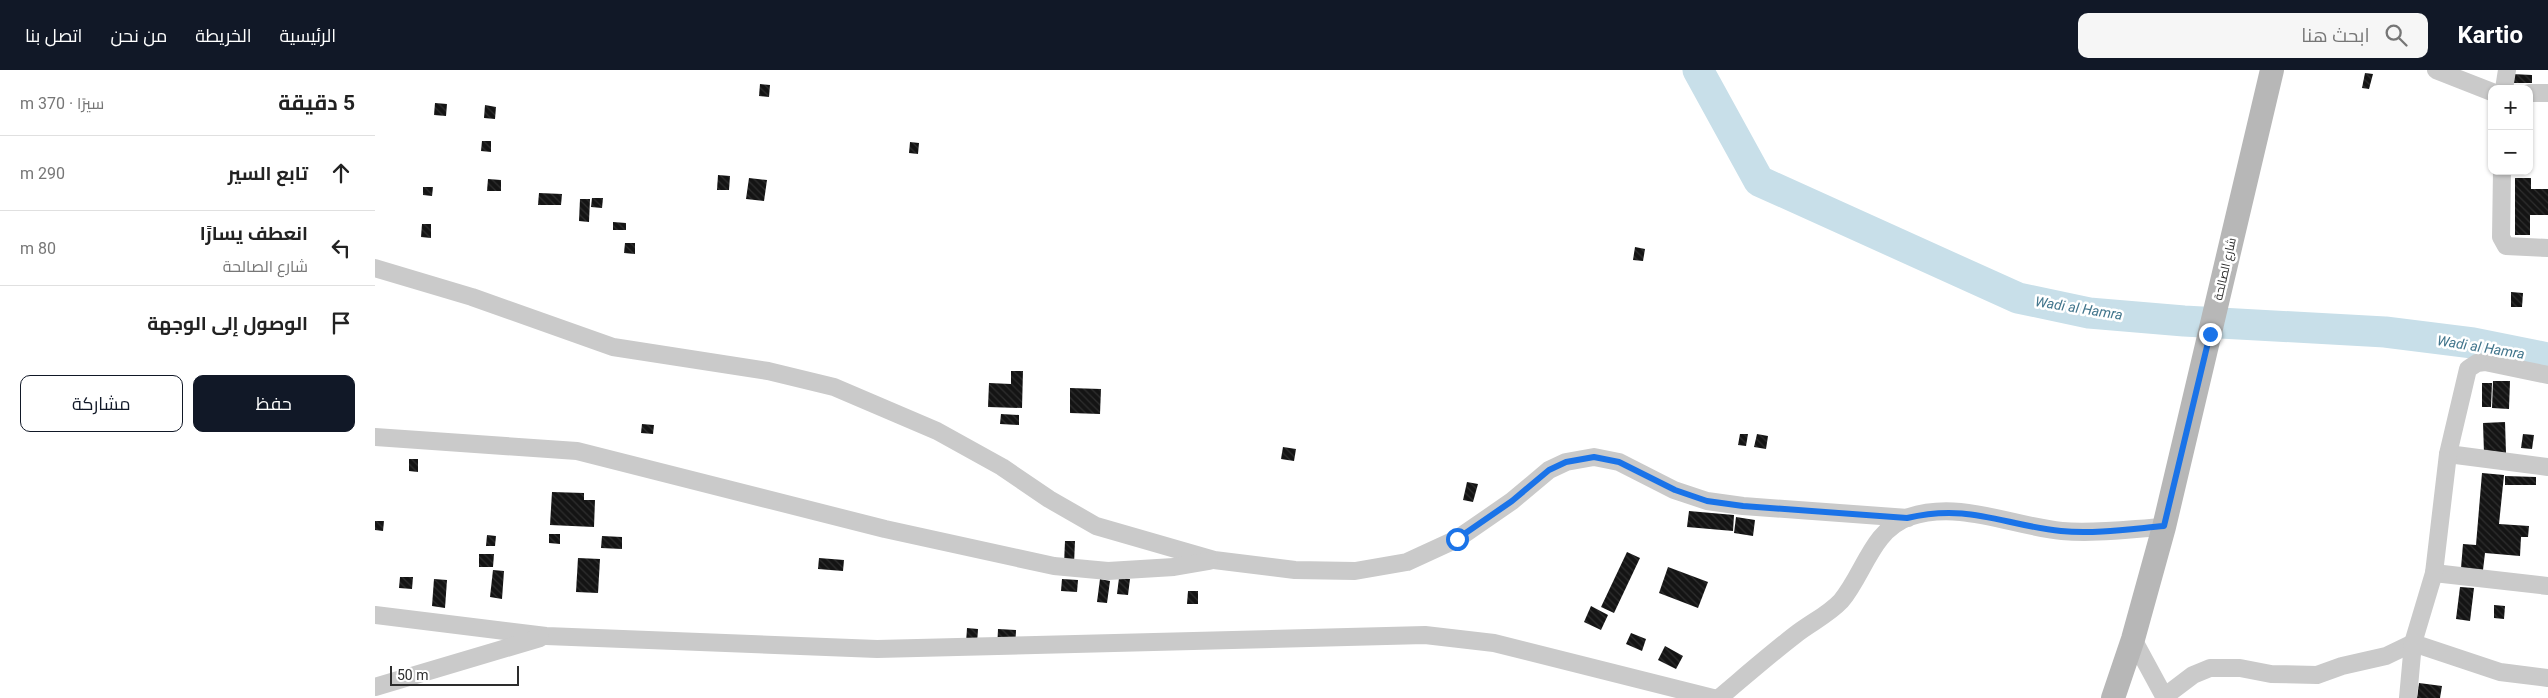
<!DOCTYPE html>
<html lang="ar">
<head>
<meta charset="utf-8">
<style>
	:root { --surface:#fff; --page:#f6f6f6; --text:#222; --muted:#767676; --line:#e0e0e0; --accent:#111827 }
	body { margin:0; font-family:Roboto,Cairo,sans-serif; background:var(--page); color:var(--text); direction:rtl }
	.controls { position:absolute; right:15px; top:15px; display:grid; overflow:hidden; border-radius:10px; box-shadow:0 1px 4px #0004 }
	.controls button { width:45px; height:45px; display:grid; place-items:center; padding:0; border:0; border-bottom:1px solid var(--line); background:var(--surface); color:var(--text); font:25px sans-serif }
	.scale { position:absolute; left:15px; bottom:12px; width:129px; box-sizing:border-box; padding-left:5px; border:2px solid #2d2d2d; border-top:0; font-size:14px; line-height:18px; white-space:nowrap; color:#2d2d2d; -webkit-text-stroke:4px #fff; paint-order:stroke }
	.stop { position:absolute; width:15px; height:15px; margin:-11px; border:4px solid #1a73e8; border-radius:50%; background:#fff }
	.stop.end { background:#1a73e8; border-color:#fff; box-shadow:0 1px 5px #0008 }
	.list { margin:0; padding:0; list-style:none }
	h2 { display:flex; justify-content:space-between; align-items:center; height:65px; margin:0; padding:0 20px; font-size:21px }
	h2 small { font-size:16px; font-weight:400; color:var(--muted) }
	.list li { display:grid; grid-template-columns:32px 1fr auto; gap:15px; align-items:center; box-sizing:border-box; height:75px; padding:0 20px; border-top:1px solid var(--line) }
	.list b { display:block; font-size:19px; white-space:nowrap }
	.list p { margin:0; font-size:16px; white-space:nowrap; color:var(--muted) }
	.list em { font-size:16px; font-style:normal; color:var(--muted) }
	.actions { display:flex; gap:10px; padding:15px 20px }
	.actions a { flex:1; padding:11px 0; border:1px solid var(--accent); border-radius:10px; text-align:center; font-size:18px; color:var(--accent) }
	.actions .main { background:var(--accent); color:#fff }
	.icon { flex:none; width:28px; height:28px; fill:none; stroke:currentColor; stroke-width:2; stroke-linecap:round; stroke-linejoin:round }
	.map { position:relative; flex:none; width:2173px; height:628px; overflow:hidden; direction:ltr }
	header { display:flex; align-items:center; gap:30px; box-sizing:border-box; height:70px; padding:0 25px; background:var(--accent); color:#fff }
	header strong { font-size:24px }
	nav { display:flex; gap:28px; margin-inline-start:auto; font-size:18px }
	.search { width:350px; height:45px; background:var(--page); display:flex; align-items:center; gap:12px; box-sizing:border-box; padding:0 18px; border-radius:10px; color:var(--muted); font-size:19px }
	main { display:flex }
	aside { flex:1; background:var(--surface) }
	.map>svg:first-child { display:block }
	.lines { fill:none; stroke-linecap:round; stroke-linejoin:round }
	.river { stroke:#c8dfe9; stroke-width:31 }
	.building { fill:url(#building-back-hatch) }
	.minor { stroke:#cacaca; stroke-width:18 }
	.secondary { stroke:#b7b7b7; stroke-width:24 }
	.route { stroke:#1a73e8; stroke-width:6 }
	.labels { text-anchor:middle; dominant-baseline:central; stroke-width:5; stroke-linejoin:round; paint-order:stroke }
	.street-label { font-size:12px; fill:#2d2d2d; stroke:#fff }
	.water-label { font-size:14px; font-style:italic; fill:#40748b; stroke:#fff }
</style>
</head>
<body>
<header>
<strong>Kartio</strong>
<div class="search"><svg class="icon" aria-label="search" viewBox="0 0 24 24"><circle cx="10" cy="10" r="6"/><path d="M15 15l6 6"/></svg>ابحث هنا</div>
<nav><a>الرئيسية</a><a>الخريطة</a><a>من نحن</a><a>اتصل بنا</a></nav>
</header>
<main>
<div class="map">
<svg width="2173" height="628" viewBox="0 0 2173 628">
	<defs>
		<pattern id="building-back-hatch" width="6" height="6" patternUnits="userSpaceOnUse" patternTransform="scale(1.25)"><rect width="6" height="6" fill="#141414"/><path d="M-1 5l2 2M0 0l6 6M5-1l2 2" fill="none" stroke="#2e2e2e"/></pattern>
	</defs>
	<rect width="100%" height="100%" fill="#fff"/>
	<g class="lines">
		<!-- river -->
		<polyline class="river" points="1323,0 1384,111 1643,228 1714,243 1809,251 2010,262 2098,273 2173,288"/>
	</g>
	<!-- building -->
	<g class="building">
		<polygon points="1990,3 1998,4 1994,19 1987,18"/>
		<polygon points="2137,4 2157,5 2157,13 2137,13"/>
		<polygon points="385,14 395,15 394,27 384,26"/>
		<polygon points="60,33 72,34 71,46 59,45"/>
		<polygon points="110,35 121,37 120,49 109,48"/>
		<polygon points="107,71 116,71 116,82 106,81"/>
		<polygon points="535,72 544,73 543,84 534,83"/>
		<polygon points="343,105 355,106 354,120 342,120"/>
		<polygon points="374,108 392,110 389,131 371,129"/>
		<polygon points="2140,108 2156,108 2156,119 2173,119 2173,145 2155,145 2155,165 2140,165"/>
		<polygon points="113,109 126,110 126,121 112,121"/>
		<polygon points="48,117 58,117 57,126 48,125"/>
		<polygon points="164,123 187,124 186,135 163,135"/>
		<polygon points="217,128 228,128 227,138 216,137"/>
		<polygon points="205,129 215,129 214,152 204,151"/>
		<polygon points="238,152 251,153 251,160 238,160"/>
		<polygon points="47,154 56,154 56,168 46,167"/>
		<polygon points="250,173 260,173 260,184 249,183"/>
		<polygon points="1260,177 1270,179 1268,191 1258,190"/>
		<polygon points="2136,222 2148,223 2147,237 2136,237"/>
		<polygon points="636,301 648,301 647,338 613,337 614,313 636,314"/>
		<polygon points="2118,311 2135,311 2134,339 2117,338"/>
		<polygon points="2107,313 2117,313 2116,337 2107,337"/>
		<polygon points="695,318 726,319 725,344 695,343"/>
		<polygon points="626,344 644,345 644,355 625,354"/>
		<polygon points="2130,352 2131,383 2109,383 2108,353"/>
		<polygon points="267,354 279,355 278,364 266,363"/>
		<polygon points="1365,364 1373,364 1371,376 1363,375"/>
		<polygon points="1382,364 1393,366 1391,379 1379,377"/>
		<polygon points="2148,364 2159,365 2157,379 2146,378"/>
		<polygon points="908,377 921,379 919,391 906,389"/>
		<polygon points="34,389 43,389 43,402 34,401"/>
		<polygon points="2107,403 2129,405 2124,454 2154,456 2153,467 2146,467 2145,486 2110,483 2108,500 2086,498 2088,474 2101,475"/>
		<polygon points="2130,406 2161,407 2161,415 2130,415"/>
		<polygon points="1092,412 1103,414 1098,432 1088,430"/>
		<polygon points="177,422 209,423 209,430 220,430 219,457 175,455"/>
		<polygon points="1314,441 1359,445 1358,461 1312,457"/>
		<polygon points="1361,447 1380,450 1378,466 1359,463"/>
		<polygon points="0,451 9,451 8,461 0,460"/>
		<polygon points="174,464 185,464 185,474 174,473"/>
		<polygon points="112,465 121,466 120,476 111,476"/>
		<polygon points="227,466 247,467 247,479 226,478"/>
		<polygon points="690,471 700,471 699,494 689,494"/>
		<polygon points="1252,482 1265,488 1239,543 1226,537"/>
		<polygon points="104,484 119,484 118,497 104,497"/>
		<polygon points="203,488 225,489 223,523 201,522"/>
		<polygon points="444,488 469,490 468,501 443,499"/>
		<polygon points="1293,497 1333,512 1323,538 1284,523"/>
		<polygon points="118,500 129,501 127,529 115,527"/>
		<polygon points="25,507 38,507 37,519 24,518"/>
		<polygon points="744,508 755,509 753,525 742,524"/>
		<polygon points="59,509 72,510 70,538 57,536"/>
		<polygon points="687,509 703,510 702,522 686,521"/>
		<polygon points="725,509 735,511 732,533 722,532"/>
		<polygon points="2085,517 2099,518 2095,551 2081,549"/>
		<polygon points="813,521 823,521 823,534 812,534"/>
		<polygon points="2119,535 2130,536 2129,549 2119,548"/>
		<polygon points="1216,536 1233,545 1226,560 1209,552"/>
		<polygon points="592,558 603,559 602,574 591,573"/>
		<polygon points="623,559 641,560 640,582 622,581"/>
		<polygon points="1256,563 1271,569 1267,581 1251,574"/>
		<polygon points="1290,576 1308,586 1301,599 1283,590"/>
		<polygon points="2044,613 2067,616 2065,628 2042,628"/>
	</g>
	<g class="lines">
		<!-- minor -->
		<g class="minor">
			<polyline points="2061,0 2117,22"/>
			<polyline points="2129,19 2132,0"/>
			<polyline points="2154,23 2173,23"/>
			<polyline points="2127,101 2126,167 2131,176 2173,178"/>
			<polyline points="0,198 97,227 238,277 393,301 459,317 562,361 627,397 674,429 721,456 839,490 920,500 980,501 1032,492 1082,469 1137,431 1174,400 1191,392 1219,387 1244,392 1299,420 1332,431 1368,436 1533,448"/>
			<polyline points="0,367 202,381 510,459 679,496 733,501 799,497 834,491"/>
			<polyline points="2073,384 2173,397"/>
			<polyline points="2059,503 2173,516"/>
			<polyline points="0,545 171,566 502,579 1050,565 1119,573 1338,628"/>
			<polyline points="1758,569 1790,628"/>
			<polyline points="0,617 165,568"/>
			<polyline points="1789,627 1818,605 1835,598 1865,598 1896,604 1942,605 1967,596 2011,586 2038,573 2125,602 2173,608"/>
			<path d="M1344,628C1369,607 1394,585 1420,565C1435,553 1453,545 1466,531C1489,504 1497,460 1534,447C1585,430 1636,456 1687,461C1720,464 1755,459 1789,457"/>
			<polyline points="2033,628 2038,573 2059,503 2073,384 2093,299 2102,293 2110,292 2173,305"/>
		</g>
		<!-- secondary -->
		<polyline class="secondary" points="1738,628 1758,569 1789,457 1897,0"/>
	</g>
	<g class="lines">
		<!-- route -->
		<path class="route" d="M1082,469L1137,431L1174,400L1191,392L1219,387L1244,392L1300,420L1332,431L1368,436L1532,448C1594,433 1628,455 1686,461C1720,464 1755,459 1789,456L1835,264"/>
	</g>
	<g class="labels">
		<!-- street labels -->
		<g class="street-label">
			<text transform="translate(1850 199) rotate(-77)">شارع الصالحة</text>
		</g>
		<!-- water labels -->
		<g class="water-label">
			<text transform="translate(1704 238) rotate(9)">Wadi al Hamra</text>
			<text transform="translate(2106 277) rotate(9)">Wadi al Hamra</text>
		</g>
	</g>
</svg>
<div class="controls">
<button>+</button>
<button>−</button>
</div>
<div class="scale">50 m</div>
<div class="stop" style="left:1082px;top:469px"></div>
<div class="stop end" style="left:1835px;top:264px"></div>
</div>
<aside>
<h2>5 دقيقة<small>سيرًا · 370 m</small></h2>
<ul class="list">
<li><svg class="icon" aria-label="ahead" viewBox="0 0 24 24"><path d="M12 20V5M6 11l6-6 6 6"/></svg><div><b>تابع السير</b></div><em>290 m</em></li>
<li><svg class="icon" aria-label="left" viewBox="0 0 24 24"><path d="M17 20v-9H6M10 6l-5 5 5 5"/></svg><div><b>انعطف يسارًا</b><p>شارع الصالحة</p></div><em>80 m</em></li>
<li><svg class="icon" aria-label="arrive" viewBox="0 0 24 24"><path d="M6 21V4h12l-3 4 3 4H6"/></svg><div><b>الوصول إلى الوجهة</b></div></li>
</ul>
<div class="actions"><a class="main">حفظ</a><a>مشاركة</a></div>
</aside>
</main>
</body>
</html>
